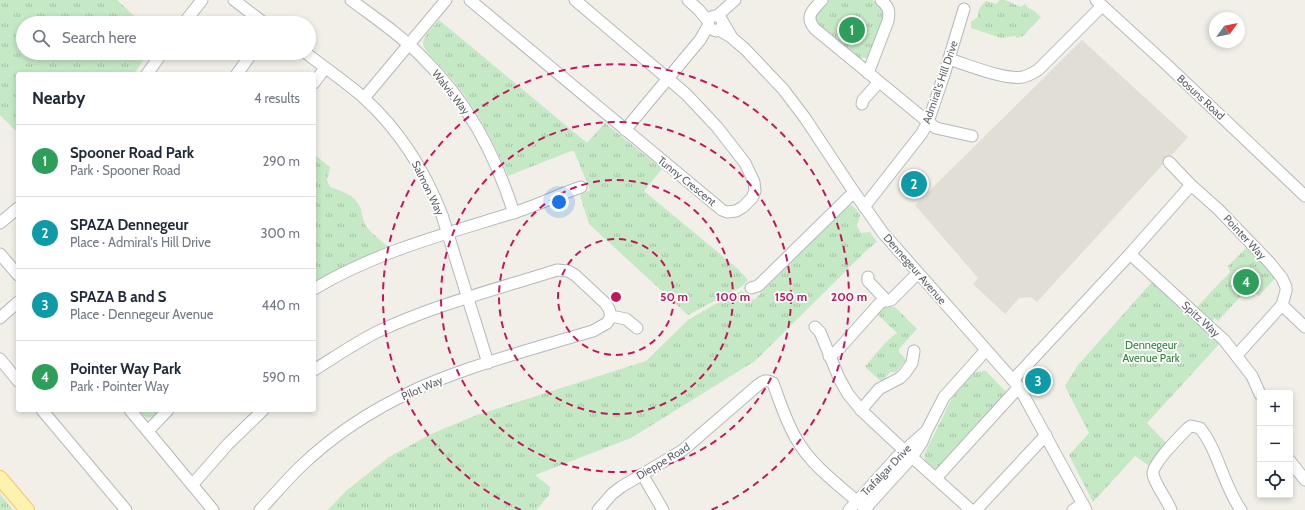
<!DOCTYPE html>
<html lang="en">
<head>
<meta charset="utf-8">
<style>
	:root { --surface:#fff; --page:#f2f2f3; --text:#1f2937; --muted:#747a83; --line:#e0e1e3; --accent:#ea4335 }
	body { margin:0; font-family:Cabin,sans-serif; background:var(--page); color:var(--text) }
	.controls { position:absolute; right:12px; bottom:12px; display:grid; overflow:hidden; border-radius:4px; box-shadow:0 2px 6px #0003 }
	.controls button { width:36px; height:36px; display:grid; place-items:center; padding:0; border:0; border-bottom:1px solid var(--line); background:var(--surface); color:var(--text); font:20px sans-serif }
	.compass { position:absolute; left:1209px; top:12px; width:36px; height:36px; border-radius:50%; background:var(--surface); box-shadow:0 2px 6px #0003; rotate:57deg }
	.you { position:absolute; left:559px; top:202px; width:14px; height:14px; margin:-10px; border:3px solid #fff; border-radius:50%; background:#1a73e8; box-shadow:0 0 0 6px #1a73e833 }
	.badge { display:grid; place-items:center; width:26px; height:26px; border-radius:50%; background:var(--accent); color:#fff; font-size:13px; font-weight:700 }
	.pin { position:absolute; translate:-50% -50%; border:2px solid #fff; box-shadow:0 1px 4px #0006 }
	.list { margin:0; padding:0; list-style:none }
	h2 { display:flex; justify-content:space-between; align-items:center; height:52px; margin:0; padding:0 16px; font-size:17px }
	h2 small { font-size:13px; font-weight:400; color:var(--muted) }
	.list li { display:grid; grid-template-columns:26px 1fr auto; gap:12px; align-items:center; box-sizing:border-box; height:72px; padding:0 16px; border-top:1px solid var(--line) }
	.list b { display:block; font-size:15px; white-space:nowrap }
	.list p { margin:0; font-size:13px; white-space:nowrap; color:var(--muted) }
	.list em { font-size:13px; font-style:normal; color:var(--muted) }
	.icon { flex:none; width:22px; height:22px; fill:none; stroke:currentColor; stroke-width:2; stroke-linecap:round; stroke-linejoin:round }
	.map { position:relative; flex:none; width:1305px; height:510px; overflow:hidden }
	.search { position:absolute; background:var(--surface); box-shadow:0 2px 6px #0003; left:16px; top:16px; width:300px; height:44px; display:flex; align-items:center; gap:10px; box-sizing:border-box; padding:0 14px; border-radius:22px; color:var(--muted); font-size:15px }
	.panel { position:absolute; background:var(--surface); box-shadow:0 2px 6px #0003; left:16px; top:72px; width:300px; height:340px; border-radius:4px }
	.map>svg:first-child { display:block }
	.education { fill:#e1ded6 }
	.grass { fill:url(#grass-tufts) }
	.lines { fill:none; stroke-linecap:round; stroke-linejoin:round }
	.minor-casing { stroke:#b5b8bc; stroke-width:13 }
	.major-casing { stroke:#f2c960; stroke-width:16 }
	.minor { stroke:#fff; stroke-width:11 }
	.major { stroke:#fff2af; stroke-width:14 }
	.ring { fill:none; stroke:#c2185b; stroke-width:2; stroke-dasharray:7 5 }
	.labels { text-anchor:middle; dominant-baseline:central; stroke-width:3.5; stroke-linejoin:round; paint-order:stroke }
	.street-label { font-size:11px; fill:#5f6368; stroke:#fff }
	.park-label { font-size:11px; fill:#348238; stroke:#fff }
	.centre { fill:#c2185b; stroke:#fff; stroke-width:2 }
	.ring-label { font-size:12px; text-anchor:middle; font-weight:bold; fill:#c2185b; stroke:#fff; stroke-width:3.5; stroke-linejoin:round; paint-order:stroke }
</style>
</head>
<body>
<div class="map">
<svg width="1305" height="510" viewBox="0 0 1305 510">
	<defs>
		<pattern id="grass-tufts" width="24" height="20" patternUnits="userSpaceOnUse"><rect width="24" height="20" fill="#c5e8c5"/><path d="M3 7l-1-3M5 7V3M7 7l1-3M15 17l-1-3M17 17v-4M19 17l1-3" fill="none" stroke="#a3c0a4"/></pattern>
	</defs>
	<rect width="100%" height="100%" fill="#f1efe8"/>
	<!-- education -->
	<polygon class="education" points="1082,40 1188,137 1037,302 1031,297 1019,298 1005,314 973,284 978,278 915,205"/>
	<!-- grass -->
	<g class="grass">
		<polygon points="0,0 117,0 142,23 23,23 23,53 148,53 134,74 18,74 18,133 0,115"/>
		<polygon points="828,0 872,0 883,9 885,13 882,22 871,53 867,58 857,58 817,25 814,18 815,14"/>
		<path d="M1000,0H1005L1021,7L1025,4L1028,8L1033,10L1041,17L1023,36L1016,38V36L1001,38L971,28V22L978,17C977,9 981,6 986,1L996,4Z"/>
		<path d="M439,20L587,143L605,123L662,169L644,191L738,269L748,280L741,287L688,315L589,224L580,195L590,190L574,151H571L508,176C495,144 478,112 456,84C448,73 437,63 427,52C425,49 423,46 423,42C424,35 435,26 439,20Z"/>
		<path d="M316,156L330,167L327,180L330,187C340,190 354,195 359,205C363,212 362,220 366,226C372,234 380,240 387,246L383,249L314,282V159Z"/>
		<polygon points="851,205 856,209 860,215 857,226 861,233 870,232 877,242 868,249 755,361 631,438 535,475 550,487 549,495 536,510 328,510 346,491 389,457 431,434 477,415 646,361 688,320 729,296 742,291 754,300 844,209"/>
		<polygon points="1248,246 1277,276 1259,296 1248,288 1218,321 1215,318 1211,322 1196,308 1230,272 1228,266"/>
		<polygon points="1152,282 1221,342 1147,423 1167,444 1149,466 1135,456 1093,502 1069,455 1089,433 1065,386 1078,365"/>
		<path d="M883,307H895L917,329L899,349V352L906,360L896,372H890L882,382L865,367C875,355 884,342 897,333L876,313Z"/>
		<polygon points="986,371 1008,394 938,471 925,461 924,455 952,398 975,372"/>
		<polygon points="138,410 159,410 153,417 147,418"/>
		<polygon points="0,494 13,510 0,510"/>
	</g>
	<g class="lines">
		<defs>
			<g id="minor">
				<polyline points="234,0 264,23"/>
				<path d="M351,0C375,18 401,35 422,57C468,102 494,152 514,213"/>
				<polyline points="470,0 722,210 727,212 736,211 743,207 752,198 755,191 754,182 745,163 717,127 686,94 575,0"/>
				<polyline points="688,0 699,10 708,21"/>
				<path d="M822,0C813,10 804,16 815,29L928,122L936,128L972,136"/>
				<polyline points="1096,0 1166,64 1305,196"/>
				<polyline points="717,16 735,0"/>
				<polyline points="184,23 202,0"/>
				<path d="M723,23L721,28L716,31L711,29C704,21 711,13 720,17L731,36"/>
				<polyline points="719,30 731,37 745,49 783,89 805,118 854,192 883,233 1019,387 1086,510"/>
				<path d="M306,53C325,68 346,82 364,98C399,130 425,171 442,215L488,363"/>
				<path d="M949,59C968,65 1004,80 1023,77C1028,76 1033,73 1038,70L1102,6"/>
				<path d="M868,73L888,21C890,11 889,7 881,0"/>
				<polyline points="147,74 162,53"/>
				<polyline points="237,74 252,53"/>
				<polyline points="314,83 325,68"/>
				<polyline points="364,98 446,0"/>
				<polyline points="862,104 863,100 879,82"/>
				<polyline points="625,130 700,40 708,26"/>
				<polyline points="1169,162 1191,185"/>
				<polyline points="864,207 922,133 928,122 944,75 964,9"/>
				<polyline points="0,223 18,208"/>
				<polyline points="0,254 18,275"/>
				<polyline points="1130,254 1224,340 1252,376 1260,394"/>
				<polyline points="868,277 868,281 887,301"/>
				<polyline points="751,288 758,286 854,192"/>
				<path d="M314,289C377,251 449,233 519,211C540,204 560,194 581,187"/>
				<polyline points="1282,305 1305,327"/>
				<polyline points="611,316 626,319 637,328"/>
				<polyline points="0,318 18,302"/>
				<polyline points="815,327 820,332 839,378 848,394 861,410 894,441 971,510"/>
				<polyline points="829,356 837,351 879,304 883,301 891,300 918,273"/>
				<polyline points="0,359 18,381"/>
				<polyline points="1013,380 1130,254 1191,185 1218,209 1270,263 1282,278 1286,287 1286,291 1282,305 1237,355"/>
				<polyline points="42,410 126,510"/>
				<polyline points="130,410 213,510"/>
				<polyline points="861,410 879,389 900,378 905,373 912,363 914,351"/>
				<polyline points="148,431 168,410"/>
				<polyline points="1290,461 1305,480"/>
				<polyline points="642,474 663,510"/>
				<polyline points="936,478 1019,387"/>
				<polyline points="192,485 228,444 263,410"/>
				<path d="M260,510C273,496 286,481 299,468C333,435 375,408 417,389C434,381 451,375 468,369C509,355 551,343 593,331L607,323L611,316L609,309L605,303L575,275L568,271L557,270C497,289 434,305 377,332C355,343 335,357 314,370"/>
				<path d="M598,510L612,494L621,487L683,450L758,385C763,381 766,379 773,383C780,402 786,422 797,440C813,468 843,488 867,510"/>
				<polyline points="849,510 898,456 924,433"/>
				<polyline points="864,510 912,457 922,442 926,432 944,397 986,350"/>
				<polyline points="976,510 1046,435"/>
				<polyline points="1073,510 1083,504"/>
				<path d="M1171,510C1167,499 1155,485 1153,474C1151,465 1180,436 1188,428L1191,426L1200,428C1219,452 1223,485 1241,510"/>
			</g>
			<polyline id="major" points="0,478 27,510"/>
		</defs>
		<!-- minor casing -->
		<use href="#minor" class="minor-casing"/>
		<!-- major casing -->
		<use href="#major" class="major-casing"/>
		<!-- minor -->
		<use href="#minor" class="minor"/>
		<!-- major -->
		<use href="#major" class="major"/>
	</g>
	<!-- distance rings -->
	<g class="ring">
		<circle cx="616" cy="297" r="58"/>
		<circle cx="616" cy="297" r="117"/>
		<circle cx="616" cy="297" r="175"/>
		<path d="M521 510A233 233 0 1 1 711 510"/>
	</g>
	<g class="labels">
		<!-- street labels -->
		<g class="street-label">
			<text transform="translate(940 82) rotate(-71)">Admiral's Hill Drive</text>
			<text transform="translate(451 92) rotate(52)">Walvis Way</text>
			<text transform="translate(1201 97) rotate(43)">Bosuns Road</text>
			<text transform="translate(687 181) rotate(39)">Tunny Crescent</text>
			<text transform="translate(428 188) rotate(64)">Salmon Way</text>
			<text transform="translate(1245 237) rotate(47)">Pointer Way</text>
			<text transform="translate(915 269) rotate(49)">Dennegeur Avenue</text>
			<text transform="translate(1201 319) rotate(42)">Spitz Way</text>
			<text transform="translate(422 388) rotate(-24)">Pilot Way</text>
			<text transform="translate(663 461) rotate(-31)">Dieppe Road</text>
			<text transform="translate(886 470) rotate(-46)">Trafalgar Drive</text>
		</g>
		<!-- park labels -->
		<g class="park-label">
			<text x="1151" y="345">Dennegeur<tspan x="1151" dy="13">Avenue Park</tspan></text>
		</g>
	</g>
	<circle cx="616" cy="297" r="6" class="centre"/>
	<g class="ring-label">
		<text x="674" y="301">50 m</text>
		<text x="733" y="301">100 m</text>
		<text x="791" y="301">150 m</text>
		<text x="849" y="301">200 m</text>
	</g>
</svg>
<div class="controls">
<button>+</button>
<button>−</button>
<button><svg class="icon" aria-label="locate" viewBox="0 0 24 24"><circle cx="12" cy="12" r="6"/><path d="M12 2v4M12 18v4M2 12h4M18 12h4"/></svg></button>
</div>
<svg class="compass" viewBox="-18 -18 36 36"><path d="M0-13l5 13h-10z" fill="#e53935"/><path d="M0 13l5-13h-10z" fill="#747a83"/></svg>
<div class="you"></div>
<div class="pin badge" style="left:852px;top:30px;background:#2e9e5b">1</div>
<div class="pin badge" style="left:914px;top:184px;background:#0f9aa8">2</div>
<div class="pin badge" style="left:1038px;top:381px;background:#0f9aa8">3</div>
<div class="pin badge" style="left:1246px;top:282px;background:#2e9e5b">4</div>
<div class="search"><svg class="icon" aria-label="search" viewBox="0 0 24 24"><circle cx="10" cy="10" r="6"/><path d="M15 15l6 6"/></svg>Search here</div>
<section class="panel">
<h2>Nearby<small>4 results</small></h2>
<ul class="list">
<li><span class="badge" style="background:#2e9e5b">1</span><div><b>Spooner Road Park</b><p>Park · Spooner Road</p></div><em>290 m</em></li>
<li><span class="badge" style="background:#0f9aa8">2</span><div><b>SPAZA Dennegeur</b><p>Place · Admiral's Hill Drive</p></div><em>300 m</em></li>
<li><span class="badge" style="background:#0f9aa8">3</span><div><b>SPAZA B and S</b><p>Place · Dennegeur Avenue</p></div><em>440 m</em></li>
<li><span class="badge" style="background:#2e9e5b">4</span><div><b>Pointer Way Park</b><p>Park · Pointer Way</p></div><em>590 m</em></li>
</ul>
</section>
</div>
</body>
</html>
